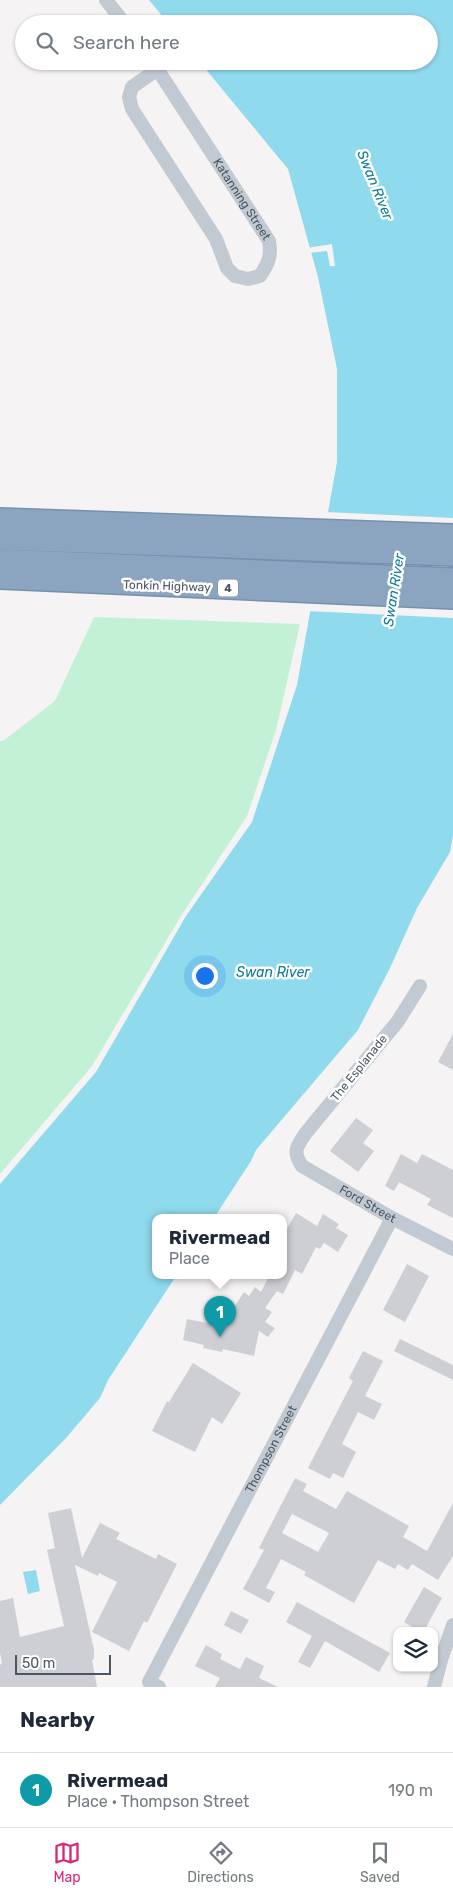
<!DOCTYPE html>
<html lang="en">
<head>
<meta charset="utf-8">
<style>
	:root { --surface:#fff; --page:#f6f6f7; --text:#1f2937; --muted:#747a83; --line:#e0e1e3; --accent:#db2777 }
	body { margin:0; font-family:Rubik,sans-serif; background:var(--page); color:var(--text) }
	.controls { position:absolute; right:15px; bottom:15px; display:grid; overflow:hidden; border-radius:10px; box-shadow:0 1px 4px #0004 }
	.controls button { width:45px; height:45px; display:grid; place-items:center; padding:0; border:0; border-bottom:1px solid var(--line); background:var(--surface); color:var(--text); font:25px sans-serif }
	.scale { position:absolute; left:15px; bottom:12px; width:96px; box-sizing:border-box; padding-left:5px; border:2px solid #4a5661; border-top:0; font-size:14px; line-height:18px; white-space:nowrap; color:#4a5661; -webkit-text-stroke:4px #fff; paint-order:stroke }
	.you { position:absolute; left:204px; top:975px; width:18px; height:18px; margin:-12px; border:4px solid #fff; border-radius:50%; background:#1a73e8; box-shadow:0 0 0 8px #1a73e833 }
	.badge { display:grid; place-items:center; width:32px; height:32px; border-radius:50%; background:var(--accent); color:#fff; font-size:16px; font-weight:700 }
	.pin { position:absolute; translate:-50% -41px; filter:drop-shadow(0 1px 2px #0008) }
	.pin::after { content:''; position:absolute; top:26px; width:18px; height:15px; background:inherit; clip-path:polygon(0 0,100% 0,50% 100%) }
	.popup { position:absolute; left:152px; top:1214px; width:135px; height:65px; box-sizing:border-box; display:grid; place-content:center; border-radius:10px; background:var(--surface); filter:drop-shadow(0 1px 4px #0005); font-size:16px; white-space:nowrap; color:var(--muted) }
	.popup b { font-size:19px; color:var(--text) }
	.popup::after { content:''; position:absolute; left:50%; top:100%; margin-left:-10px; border:10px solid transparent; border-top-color:var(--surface) }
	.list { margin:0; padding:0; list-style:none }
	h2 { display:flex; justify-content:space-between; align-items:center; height:65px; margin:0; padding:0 20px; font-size:21px }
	h2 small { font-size:16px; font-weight:400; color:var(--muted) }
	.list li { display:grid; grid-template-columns:32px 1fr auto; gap:15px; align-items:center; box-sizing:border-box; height:75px; padding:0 20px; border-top:1px solid var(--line) }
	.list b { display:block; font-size:19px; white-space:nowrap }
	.list p { margin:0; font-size:16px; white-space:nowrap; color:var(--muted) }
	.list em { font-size:16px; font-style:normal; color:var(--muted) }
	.icon { flex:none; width:28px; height:28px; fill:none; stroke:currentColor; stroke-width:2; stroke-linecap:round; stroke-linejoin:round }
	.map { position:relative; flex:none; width:453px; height:1687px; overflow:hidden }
	.search { position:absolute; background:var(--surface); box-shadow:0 1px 4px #0004; left:15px; right:15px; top:15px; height:55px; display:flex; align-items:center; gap:12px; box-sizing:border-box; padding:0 18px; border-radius:28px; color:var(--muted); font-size:19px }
	.sheet { height:140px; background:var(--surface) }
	nav { display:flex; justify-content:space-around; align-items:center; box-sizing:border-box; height:70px; border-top:1px solid var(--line); background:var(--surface); font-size:14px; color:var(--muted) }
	nav a { display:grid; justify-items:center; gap:2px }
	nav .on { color:var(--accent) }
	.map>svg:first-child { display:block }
	.green { fill:#c3f1d5 }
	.water { fill:#90daee }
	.pier { fill:#f5f3f3 }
	.building { fill:#cdcfd5; fill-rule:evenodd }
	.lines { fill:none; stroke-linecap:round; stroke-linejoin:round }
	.highway-casing { stroke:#7690ad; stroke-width:24 }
	.minor { stroke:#c1cad2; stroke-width:14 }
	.highway { stroke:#8ba5c1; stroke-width:21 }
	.labels { text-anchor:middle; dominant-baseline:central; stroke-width:5; stroke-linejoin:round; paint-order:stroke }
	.shield { fill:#fff; stroke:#808990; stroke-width:1 }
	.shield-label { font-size:11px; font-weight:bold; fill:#4a5661 }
	.street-label { font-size:12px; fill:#4a5661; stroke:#fff }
	.water-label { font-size:14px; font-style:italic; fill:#0c7c9b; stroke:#fff }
</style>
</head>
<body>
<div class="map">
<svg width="453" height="1687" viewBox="0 0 453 1687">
	<rect width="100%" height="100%" fill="#f5f3f3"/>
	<!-- green -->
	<polygon class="green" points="94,617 300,624 276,730 247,816 181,916 92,1066 0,1174 0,741 3,741 55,701"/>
	<!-- water -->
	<g class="water">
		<polygon points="149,0 453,0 453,835 450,852 417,908 390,968 358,1030 256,1150 251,1161 214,1218 156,1218 156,1276 176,1276 108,1380 100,1398 66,1438 0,1505 0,1184 96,1072 186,916 252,822 297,685 337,462 337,369 318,277 288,169 199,61 429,61 429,24 169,24"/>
		<polygon points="36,1570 40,1591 28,1594 23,1572"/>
	</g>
	<!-- pier -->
	<g class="pier">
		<polygon points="332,244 335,266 330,266 327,251 309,253 307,248"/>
		<polygon points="326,512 453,518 453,618 307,611"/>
	</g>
	<!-- building -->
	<g class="building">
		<polygon points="453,1034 453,1070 438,1062"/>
		<polygon points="356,1118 373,1130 363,1143 374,1151 358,1172 330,1151"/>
		<polygon points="401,1154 417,1163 422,1154 453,1170 453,1218 427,1205 431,1199 399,1182 394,1191 385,1186"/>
		<polygon points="296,1213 317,1226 323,1214 339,1224 336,1228 348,1235 338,1252 324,1243 320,1249 316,1247 302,1274 295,1270 283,1294 277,1291 265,1308 272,1312 265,1322 275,1328 268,1337 259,1331 254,1356 223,1349 222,1352 203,1348 204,1345 183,1340 187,1319 222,1326 244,1292 249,1296 255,1287 261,1292 269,1276 284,1276 284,1234"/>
		<polygon points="407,1264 429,1276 405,1322 383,1310"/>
		<polygon points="400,1339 453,1365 453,1380 394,1351"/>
		<polygon points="363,1351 383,1361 365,1396 382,1404 374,1420 358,1412 342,1444 356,1452 343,1478 333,1473 330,1479 308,1468 353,1381 349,1378"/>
		<polygon points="193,1363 241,1393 222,1424 212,1417 195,1452 152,1431 167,1401 169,1402"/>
		<path d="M295,1478L307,1484L303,1491L336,1509L347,1491L409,1526L403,1537L427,1551L453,1503V1556L438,1580L412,1564L408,1570L398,1564L395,1569L378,1560L354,1603L304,1575L306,1572L281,1559L266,1588L275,1592L269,1603L243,1589L264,1550L259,1548ZM292,1514L329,1533L318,1552L282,1533Z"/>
		<polygon points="71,1508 82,1558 100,1523 120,1533 116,1539 156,1559 158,1554 177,1564 147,1623 144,1621 129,1651 92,1632 117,1582 99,1573 98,1576 75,1565 94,1650 94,1659 92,1660 97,1687 0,1687 0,1665 2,1663 0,1653 0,1601 13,1598 20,1637 64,1626 47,1550 55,1548 48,1513"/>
		<polygon points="424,1587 442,1598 424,1631 419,1631 404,1622"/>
		<polygon points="297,1602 390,1653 379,1672 325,1641 310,1668 298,1662 312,1636 286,1622"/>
		<polygon points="231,1611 249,1620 241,1634 224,1625"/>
		<polygon points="206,1645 222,1654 220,1659 240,1669 246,1657 264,1666 259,1678 278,1687 215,1687 220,1678 195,1666"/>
	</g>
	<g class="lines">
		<defs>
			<g id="highway">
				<polyline points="0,519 453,535"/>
				<polyline points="0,539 453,555"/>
				<polyline points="0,560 453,579"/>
				<polyline points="0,578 453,598"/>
			</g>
		</defs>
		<!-- highway casing -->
		<use href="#highway" class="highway-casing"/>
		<!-- minor -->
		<g class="minor">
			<polyline points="106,0 125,24"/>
			<path id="s1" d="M152,61L269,241C272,256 268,264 260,276L248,279L235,276L227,268L216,239L132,109L129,97L132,87L158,69"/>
			<path id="s2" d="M420,986L398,1021L305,1134C297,1147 292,1151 302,1166L392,1218L453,1249"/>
			<path id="s3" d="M159,1687L149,1682L392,1218"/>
			<polyline points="434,1687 441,1660 453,1625"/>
		</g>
		<!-- highway -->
		<use href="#highway" class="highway"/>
	</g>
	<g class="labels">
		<!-- shield labels -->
		<rect class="shield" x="218" y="579.5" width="20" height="17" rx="4"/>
		<g class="shield-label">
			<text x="228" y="588">4</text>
		</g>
		<!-- street labels -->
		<g class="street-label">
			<text stroke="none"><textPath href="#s1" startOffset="165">Katanning Street</textPath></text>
			<text transform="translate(167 586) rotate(2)">Tonkin Highway</text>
			<text transform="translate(359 1068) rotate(-51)">The Esplanade</text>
			<text stroke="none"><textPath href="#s2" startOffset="299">Ford Street</textPath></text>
			<text stroke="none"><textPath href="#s3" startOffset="274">Thompson Street</textPath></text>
		</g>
		<!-- water labels -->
		<g class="water-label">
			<text transform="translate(375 185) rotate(68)">Swan River</text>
			<text transform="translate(394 590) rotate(-81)">Swan River</text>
			<text x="273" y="972">Swan River</text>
		</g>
	</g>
</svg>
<div class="controls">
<button><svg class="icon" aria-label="layers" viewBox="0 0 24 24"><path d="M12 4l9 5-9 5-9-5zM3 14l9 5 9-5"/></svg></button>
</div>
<div class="scale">50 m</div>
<div class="you"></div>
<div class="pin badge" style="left:220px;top:1337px;background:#0f9aa8">1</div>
<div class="popup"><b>Rivermead</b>Place</div>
<div class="search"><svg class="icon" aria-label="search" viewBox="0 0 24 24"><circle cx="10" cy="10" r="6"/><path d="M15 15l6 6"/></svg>Search here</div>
</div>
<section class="sheet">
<h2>Nearby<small></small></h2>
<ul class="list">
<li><span class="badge" style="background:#0f9aa8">1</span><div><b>Rivermead</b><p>Place · Thompson Street</p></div><em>190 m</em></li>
</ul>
</section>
<nav>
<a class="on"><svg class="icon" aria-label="map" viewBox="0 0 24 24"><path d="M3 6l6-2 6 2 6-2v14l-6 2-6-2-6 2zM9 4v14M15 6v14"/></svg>Map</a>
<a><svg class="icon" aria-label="directions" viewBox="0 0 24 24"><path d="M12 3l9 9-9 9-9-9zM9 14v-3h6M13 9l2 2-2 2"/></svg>Directions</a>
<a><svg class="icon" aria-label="saved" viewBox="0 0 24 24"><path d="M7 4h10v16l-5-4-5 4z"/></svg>Saved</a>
</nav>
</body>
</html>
